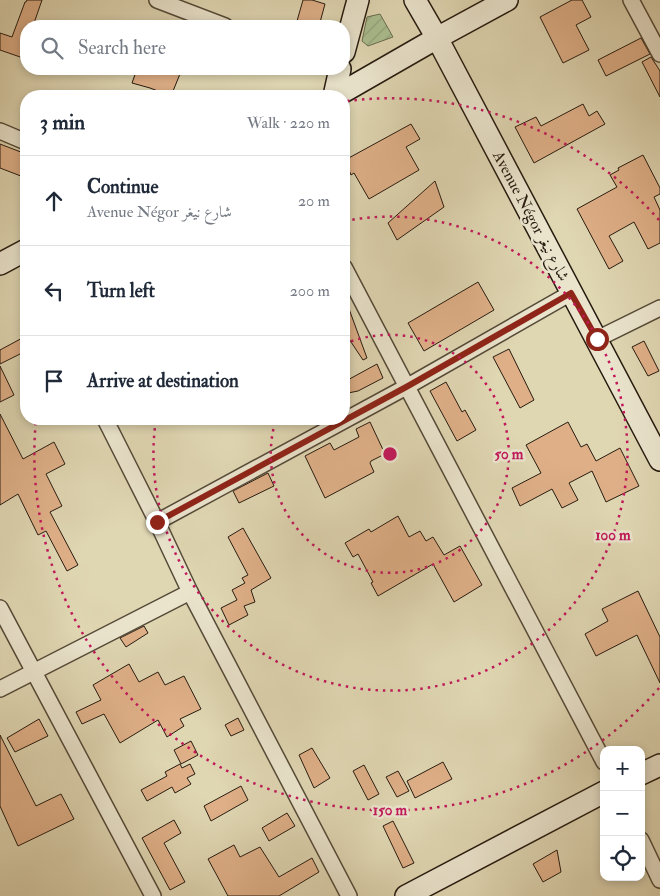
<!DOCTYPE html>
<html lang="en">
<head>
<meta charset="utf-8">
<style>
	:root { --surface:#fff; --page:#f6f6f7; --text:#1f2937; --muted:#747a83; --line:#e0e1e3 }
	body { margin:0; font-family:"IM FELL Double Pica",Amiri,serif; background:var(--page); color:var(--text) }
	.controls { position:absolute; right:15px; bottom:15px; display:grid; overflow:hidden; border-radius:10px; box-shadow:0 2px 8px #0003 }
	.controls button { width:45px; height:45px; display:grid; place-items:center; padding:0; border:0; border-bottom:1px solid var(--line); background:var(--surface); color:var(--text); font:25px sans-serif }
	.stop { position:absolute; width:15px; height:15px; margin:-11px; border:4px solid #8f2418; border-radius:50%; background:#fff }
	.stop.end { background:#8f2418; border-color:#fff; box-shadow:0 1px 5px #0008 }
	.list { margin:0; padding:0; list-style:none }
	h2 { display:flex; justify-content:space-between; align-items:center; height:65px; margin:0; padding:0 20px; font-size:21px }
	h2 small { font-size:16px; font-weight:400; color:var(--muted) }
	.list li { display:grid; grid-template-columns:32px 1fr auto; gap:15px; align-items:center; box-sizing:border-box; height:90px; padding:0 20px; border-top:1px solid var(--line) }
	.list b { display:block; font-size:19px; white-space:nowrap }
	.list p { margin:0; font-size:16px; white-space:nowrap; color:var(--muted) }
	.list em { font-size:16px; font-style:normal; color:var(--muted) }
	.icon { flex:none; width:28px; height:28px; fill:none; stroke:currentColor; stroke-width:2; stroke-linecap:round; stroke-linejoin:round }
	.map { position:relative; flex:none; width:660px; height:896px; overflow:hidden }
	.search { position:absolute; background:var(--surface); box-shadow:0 2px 8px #0003; left:20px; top:20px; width:330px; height:55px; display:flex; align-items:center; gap:12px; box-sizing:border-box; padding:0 18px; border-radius:20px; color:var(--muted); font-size:19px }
	.panel { position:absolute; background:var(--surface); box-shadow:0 2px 8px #0003; left:20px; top:90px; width:330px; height:335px; border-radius:20px }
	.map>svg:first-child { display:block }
	.garden { fill:url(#garden-furrows); stroke:#696d50 }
	.building { fill:#dfb088; stroke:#271b10 }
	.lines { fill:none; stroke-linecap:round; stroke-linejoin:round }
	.street-casing { stroke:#554a38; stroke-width:18 }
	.secondary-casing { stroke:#271b10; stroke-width:24 }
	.street { stroke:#eae4cd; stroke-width:15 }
	.secondary { stroke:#eae4cd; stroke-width:21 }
	.route { stroke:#8f2418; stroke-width:6 }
	.ring { fill:none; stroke:#c2185b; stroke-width:2.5; stroke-dasharray:2.5 5 }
	.labels { text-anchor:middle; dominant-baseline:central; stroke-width:5; stroke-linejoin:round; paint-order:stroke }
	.street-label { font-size:16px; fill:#271b10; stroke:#eae4cd }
	.centre { fill:#c2185b; stroke:#eae4cd; stroke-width:2.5 }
	.ring-label { font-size:15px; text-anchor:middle; font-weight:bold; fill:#c2185b; stroke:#eae4cd; stroke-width:5; stroke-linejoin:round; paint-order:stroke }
</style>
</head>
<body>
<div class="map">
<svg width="660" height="896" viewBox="0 0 660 896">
	<defs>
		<pattern id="garden-furrows" width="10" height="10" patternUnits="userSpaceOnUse" patternTransform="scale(1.25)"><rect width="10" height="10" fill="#abbf91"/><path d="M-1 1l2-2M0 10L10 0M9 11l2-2" fill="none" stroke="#93a47c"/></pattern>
	</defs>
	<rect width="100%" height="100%" fill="#dfd6b2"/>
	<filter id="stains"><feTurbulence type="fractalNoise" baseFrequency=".004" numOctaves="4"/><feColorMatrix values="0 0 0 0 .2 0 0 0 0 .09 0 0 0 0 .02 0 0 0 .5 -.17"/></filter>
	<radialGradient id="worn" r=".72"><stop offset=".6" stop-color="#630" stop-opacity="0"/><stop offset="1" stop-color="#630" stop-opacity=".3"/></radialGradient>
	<!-- garden -->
	<polygon class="garden" points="380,14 393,37 368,46 362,41 367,17"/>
	<!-- building -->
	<g class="building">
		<polygon points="27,0 42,0 33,26 26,26 26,59 0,50 0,33 12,37 25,2 26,2"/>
		<polygon points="303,0 312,0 325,4 319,26 297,21"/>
		<polygon points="572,0 582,0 591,17 576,25 589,50 563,63 540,17"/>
		<polygon points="641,38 650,54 606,76 598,60"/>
		<polygon points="651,57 660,71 660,97 642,62"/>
		<polygon points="137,69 182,69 171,96 150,88 132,83"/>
		<polygon points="583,104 589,116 597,111 605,124 534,163 515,127 536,117 541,126"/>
		<polygon points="411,124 420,139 406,147 419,170 369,199 354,173 351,175 345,160"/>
		<polygon points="0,144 26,154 26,178 0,168"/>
		<polygon points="643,155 660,188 660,194 654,197 660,210 660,243 648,249 634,222 609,236 623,261 609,269 577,209 617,187 610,175 619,170 618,168"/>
		<polygon points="435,181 444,207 397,240 388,223"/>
		<polygon points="478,282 494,310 424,351 408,323"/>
		<polygon points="344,298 345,298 367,358 363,360 349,339 344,342"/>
		<polygon points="26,336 26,351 0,364 0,350"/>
		<polygon points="644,341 659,371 648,376 632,347"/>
		<polygon points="509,349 534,400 520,408 493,357"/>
		<polygon points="377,364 383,378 358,391 348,393 344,387 344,382"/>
		<polygon points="0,366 14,395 0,402"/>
		<polygon points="446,382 462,412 465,410 476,430 457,441 430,391"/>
		<polygon points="0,414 23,459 54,442 65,464 46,474 62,506 50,512 78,565 67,571 46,531 38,535 18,494 0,505"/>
		<polygon points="370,422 385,454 371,461 370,463 374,472 325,498 305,456 330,443 334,450 359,437 356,429"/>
		<polygon points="568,422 581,447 587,444 596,461 620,448 639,486 606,502 592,471 569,483 578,500 562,508 552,489 520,506 512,488 541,473 526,445"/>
		<polygon points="268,473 274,486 239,503 233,491"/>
		<polygon points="398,516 409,537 420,531 426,541 433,537 444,555 460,546 482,585 454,602 433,564 378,596 371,583 373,582 358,554 353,557 345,543 369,529 371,532"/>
		<polygon points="243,528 271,578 251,590 255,602 244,606 248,615 229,625 221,608 237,600 232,590 245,583 242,578 248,575 228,537"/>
		<polygon points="638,591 660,637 660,683 637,635 596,656 585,634 608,621 602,609"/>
		<polygon points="144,626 148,633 126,647 120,638"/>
		<polygon points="129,664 139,682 158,672 165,685 184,676 201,709 180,719 184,726 167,737 158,720 120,743 104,714 82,724 76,712 101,700 93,685"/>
		<polygon points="238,718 244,730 231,736 225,725"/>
		<polygon points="39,719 48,736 15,752 7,738"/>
		<polygon points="0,735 36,806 61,794 74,819 18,846 0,806"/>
		<polygon points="191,741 198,755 181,764 174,750"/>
		<polygon points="312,748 330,778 314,788 299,755"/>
		<polygon points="443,762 452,779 415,798 407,781"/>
		<polygon points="180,764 182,768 190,764 195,774 187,778 191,784 175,793 172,787 147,801 141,790 167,776 165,772"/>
		<polygon points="364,765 379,794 368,800 353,771"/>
		<polygon points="398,771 409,791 397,797 386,777"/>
		<polygon points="241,786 248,800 211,821 204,806"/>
		<polygon points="287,813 295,826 269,841 262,828"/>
		<polygon points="174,820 181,833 164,843 185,882 170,890 142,838"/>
		<polygon points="393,821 414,863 403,868 383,826"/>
		<polygon points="234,845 240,857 260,847 279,877 312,858 319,872 279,896 228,896 208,859"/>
		<polygon points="557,850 561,872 543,882 533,864"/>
	</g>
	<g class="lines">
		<defs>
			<g id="street">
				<polyline points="157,0 225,26"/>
				<polyline points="631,0 660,54"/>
				<polyline points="0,131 26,142"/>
				<polyline points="344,267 604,762"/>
				<polyline points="597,339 660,308"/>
				<polyline points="105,419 157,522 190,592 349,896"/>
				<polyline points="157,522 408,386 571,293"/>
				<polyline points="0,608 153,896"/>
				<polyline points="0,689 190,592"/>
				<polyline points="641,840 660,880"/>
			</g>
			<g id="secondary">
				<polyline points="415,0 437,38 660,460"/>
				<polyline points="344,52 358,0"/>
				<polyline points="334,96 340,69"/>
				<polyline points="336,96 437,38 507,0"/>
				<polyline points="0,264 26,250"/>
				<polyline points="641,774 660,765"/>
				<polyline points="406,896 604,792"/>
			</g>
		</defs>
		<!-- street casing -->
		<use href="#street" class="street-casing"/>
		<!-- secondary casing -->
		<use href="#secondary" class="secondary-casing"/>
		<!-- street -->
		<use href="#street" class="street"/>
		<!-- secondary -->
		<use href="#secondary" class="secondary"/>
	</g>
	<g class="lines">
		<!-- route -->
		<polyline class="route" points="157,522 408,386 571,293 597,339"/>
	</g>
	<!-- distance rings -->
	<g class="ring">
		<path d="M344 344A119 119 0 1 1 276 419"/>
		<path d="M345 221A237 237 0 1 1 156 419"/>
		<path d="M659 688A356 356 0 0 1 36 420M347 101A356 356 0 0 1 659 220"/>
	</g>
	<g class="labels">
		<!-- street labels -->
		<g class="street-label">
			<text transform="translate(531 216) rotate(62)">Avenue Négor شارع نيغر</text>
		</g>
	</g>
	<circle cx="390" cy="454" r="8" class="centre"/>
	<g class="ring-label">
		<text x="509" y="459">50 m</text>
		<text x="613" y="540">100 m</text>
		<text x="390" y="815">150 m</text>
	</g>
	<rect width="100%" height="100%" filter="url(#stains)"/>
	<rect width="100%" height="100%" fill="url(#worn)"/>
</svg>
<div class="controls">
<button>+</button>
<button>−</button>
<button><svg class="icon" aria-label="locate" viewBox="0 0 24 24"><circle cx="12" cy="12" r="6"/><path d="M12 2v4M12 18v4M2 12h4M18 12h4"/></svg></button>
</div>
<div class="stop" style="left:597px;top:339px"></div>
<div class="stop end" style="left:157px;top:522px"></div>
<div class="search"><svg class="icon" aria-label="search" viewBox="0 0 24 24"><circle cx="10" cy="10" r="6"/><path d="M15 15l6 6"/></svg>Search here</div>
<section class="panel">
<h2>3 min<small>Walk · 220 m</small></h2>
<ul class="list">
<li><svg class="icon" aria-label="ahead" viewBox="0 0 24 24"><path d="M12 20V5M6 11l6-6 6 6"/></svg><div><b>Continue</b><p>Avenue Négor شارع نيغر</p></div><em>20 m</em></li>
<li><svg class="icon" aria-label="left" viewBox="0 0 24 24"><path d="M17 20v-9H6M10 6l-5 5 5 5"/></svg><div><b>Turn left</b></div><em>200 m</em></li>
<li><svg class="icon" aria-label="arrive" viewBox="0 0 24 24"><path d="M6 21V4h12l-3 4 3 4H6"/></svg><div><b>Arrive at destination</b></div></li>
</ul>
</section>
</div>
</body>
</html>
